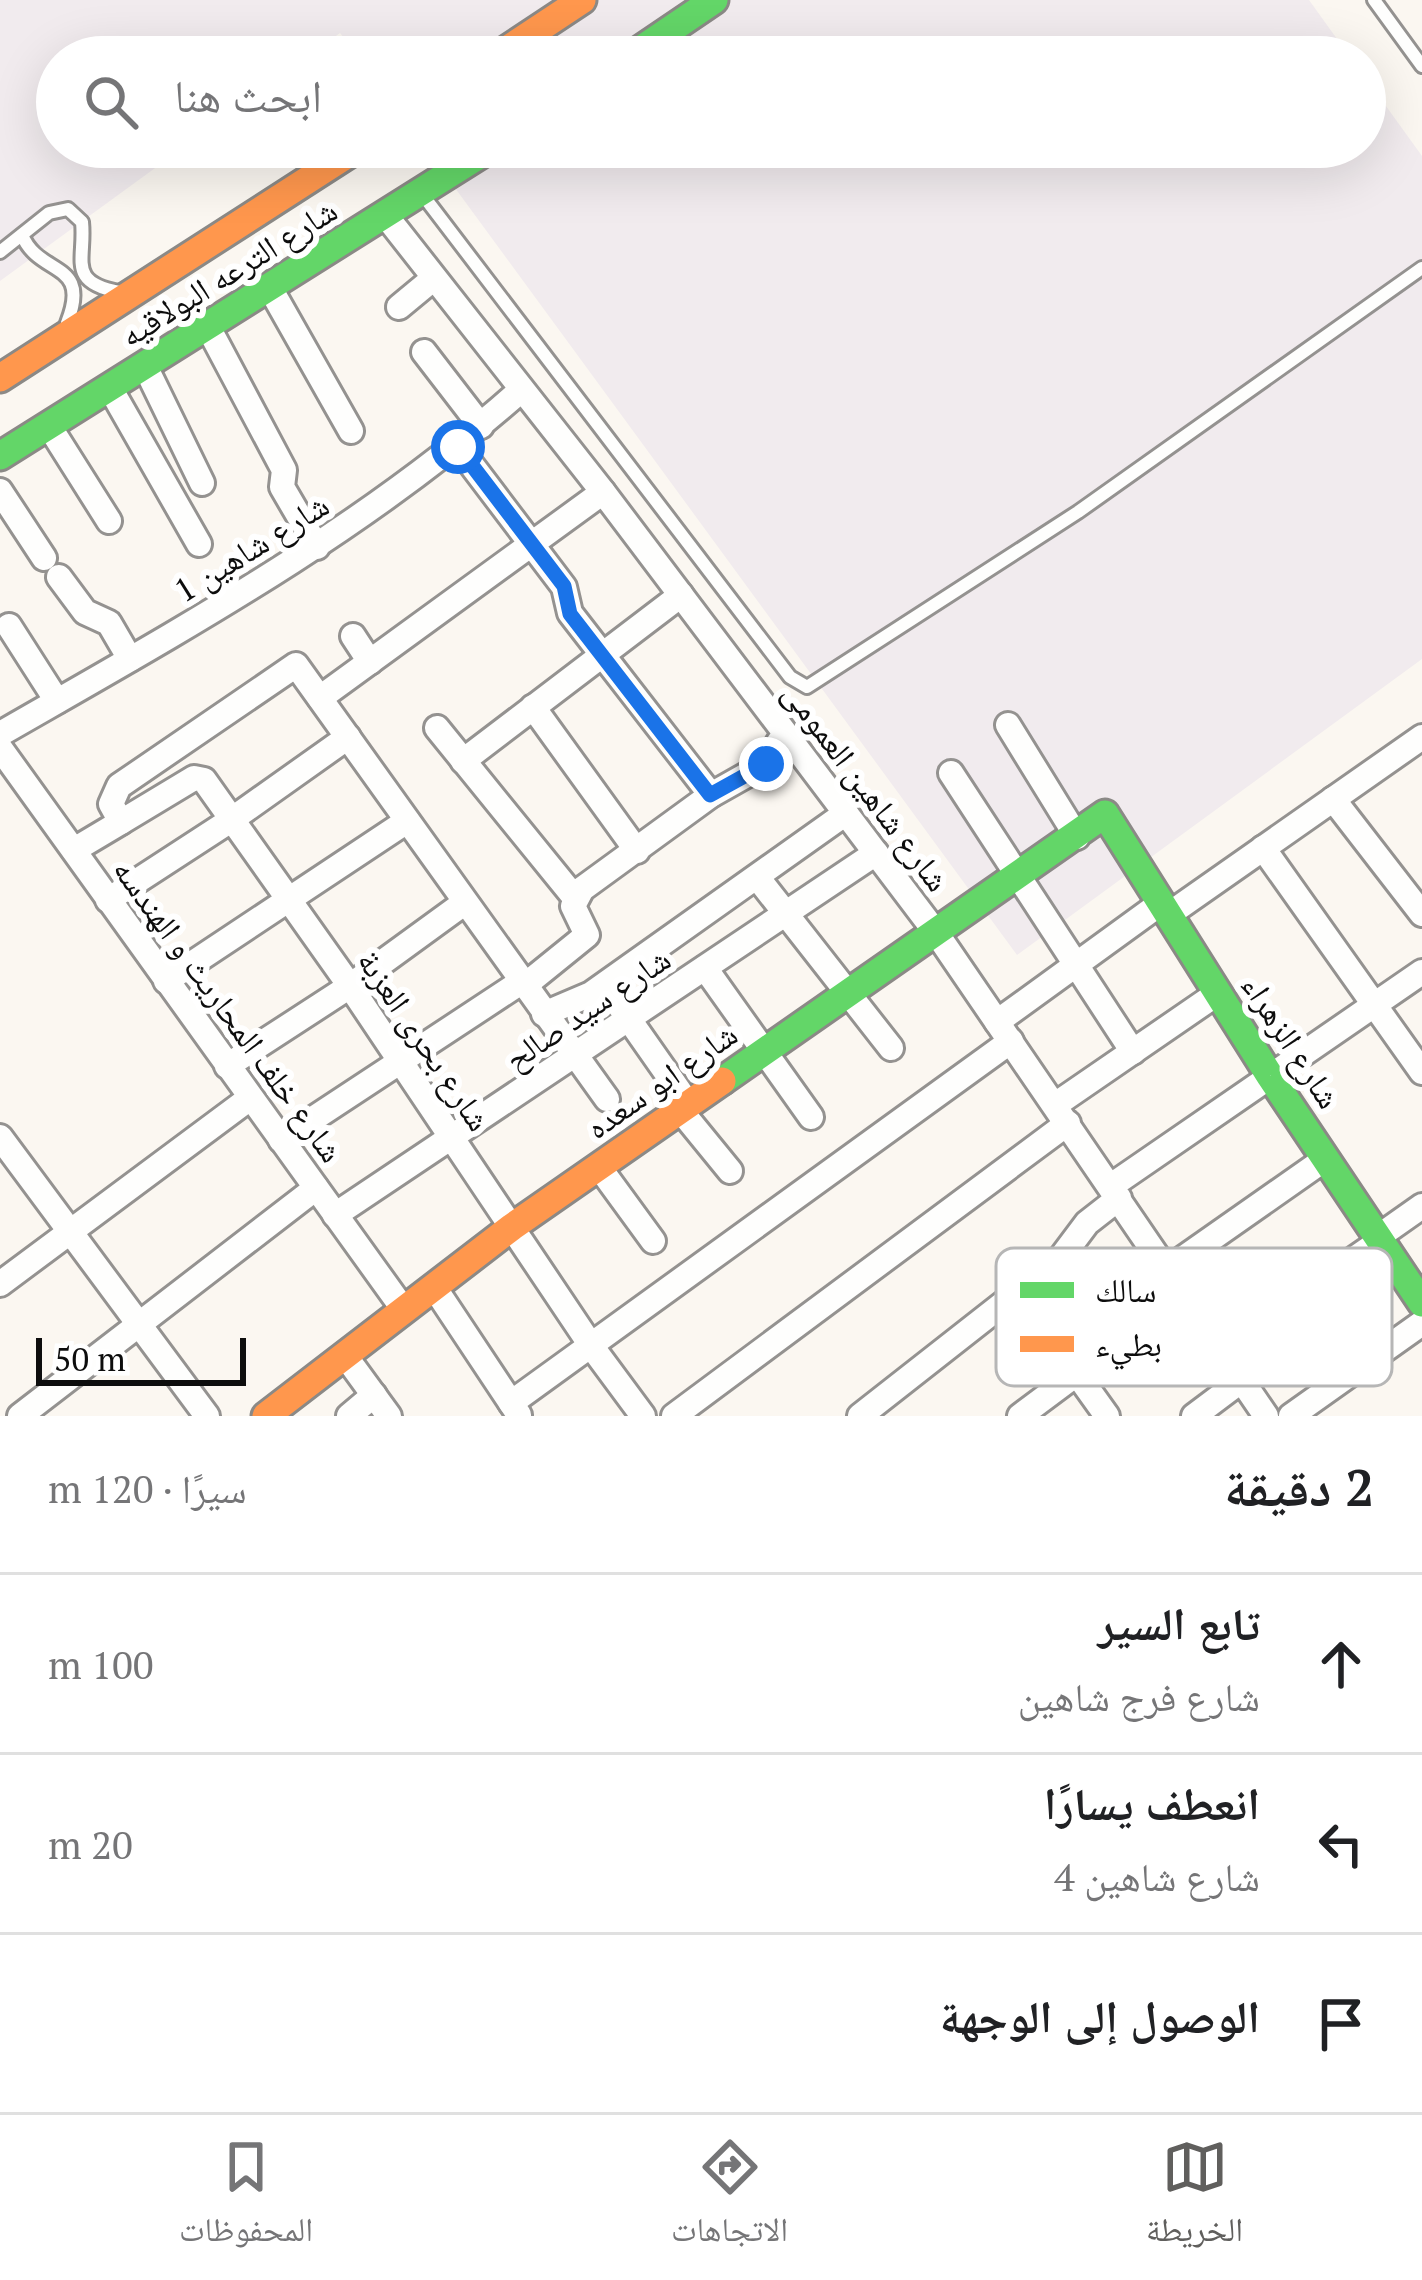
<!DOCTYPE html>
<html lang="ar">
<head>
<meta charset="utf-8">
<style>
	:root { --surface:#fff; --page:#f2f2f2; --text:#202124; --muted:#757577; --line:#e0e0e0; --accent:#605f5d }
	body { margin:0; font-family:"PT Serif","Noto Naskh Arabic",serif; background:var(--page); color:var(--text); direction:rtl }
	.scale { position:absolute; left:36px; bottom:30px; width:210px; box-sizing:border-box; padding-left:12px; border:6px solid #0d0d0d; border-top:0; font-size:33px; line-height:42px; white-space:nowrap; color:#0d0d0d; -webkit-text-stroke:9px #fff; paint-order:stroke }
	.stop { position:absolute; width:36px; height:36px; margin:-27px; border:9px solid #1a73e8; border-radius:50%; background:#fff }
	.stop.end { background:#1a73e8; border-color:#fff; box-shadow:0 3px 12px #0008 }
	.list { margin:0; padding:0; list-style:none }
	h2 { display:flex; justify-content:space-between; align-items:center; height:156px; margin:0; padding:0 48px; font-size:51px }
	h2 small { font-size:39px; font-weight:400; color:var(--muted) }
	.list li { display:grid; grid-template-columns:78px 1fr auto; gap:36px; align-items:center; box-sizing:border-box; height:180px; padding:0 48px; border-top:3px solid var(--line) }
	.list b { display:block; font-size:45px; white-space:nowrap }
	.list p { margin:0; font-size:39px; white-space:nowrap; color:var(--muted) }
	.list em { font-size:39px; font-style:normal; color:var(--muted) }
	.icon { flex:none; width:66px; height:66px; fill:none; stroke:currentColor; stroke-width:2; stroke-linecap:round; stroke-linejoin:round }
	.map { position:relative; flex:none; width:1422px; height:1416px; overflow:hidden; direction:ltr }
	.search { position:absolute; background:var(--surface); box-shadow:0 12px 48px #0002; left:36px; right:36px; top:36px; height:132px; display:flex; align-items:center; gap:30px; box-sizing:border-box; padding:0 42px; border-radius:66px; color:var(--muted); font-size:45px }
	.sheet { height:696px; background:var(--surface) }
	nav { display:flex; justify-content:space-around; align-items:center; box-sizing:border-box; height:168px; border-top:3px solid var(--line); background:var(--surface); font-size:33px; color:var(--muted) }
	nav a { display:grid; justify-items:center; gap:6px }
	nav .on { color:var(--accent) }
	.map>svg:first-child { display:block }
	.industrial { fill:#f1ebee }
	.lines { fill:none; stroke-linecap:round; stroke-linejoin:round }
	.lane-casing { stroke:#949290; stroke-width:18 }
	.street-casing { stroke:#949290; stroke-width:30 }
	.fast-casing { stroke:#8b8986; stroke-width:33 }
	.slow-casing { stroke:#8b8986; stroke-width:33 }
	.lane { stroke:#fefefd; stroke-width:12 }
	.street { stroke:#fefefd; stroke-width:24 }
	.fast { stroke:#63d668; stroke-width:27 }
	.slow { stroke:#ff974d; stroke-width:27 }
	.route { stroke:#1a73e8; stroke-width:15 }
	.labels { text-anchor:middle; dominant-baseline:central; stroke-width:12; stroke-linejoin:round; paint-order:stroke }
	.street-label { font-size:33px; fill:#0d0d0d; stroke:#fff }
	.key { fill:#fff; stroke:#b6b6b6; stroke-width:3 }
	.key-label { font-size:33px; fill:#0d0d0d }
</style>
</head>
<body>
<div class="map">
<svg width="1422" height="1416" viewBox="0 0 1422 1416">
	<rect width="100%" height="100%" fill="#fbf7f1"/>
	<!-- industrial -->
	<g class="industrial">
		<polygon points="0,0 1309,0 1350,57 359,57 340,33 307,57 57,57 57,147 184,147 0,281"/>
		<polygon points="1365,77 1422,156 1422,659 1017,955 425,147 1365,147"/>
	</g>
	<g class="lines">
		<defs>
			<g id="lane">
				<polyline points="1374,0 1422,66"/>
				<polyline points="422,194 790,677 807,687 1078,512 1422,268"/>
				<path d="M22,235C39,277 92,260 67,323"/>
				<path d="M0,252L49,213L68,209L82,222C86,259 66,282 119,292"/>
			</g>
			<g id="street">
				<polyline points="386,216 603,492 937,934 1266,1416"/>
				<polyline points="270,288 351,431"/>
				<polyline points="399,307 434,278"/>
				<polyline points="208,327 284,470 282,487 317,547"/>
				<polyline points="424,352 481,426"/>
				<polyline points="145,366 202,483"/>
				<polyline points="110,388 199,544"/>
				<polyline points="49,426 109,521"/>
				<polyline points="458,447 564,587 570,613 711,795"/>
				<polyline points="0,491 44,558"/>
				<polyline points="59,577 85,612 109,623 130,659"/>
				<polyline points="9,626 57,701"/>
				<polyline points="353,636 370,662"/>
				<polyline points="320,698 603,492"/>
				<polyline points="533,707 637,851"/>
				<polyline points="1008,725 1077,837"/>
				<polyline points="437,728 575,898"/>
				<path d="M0,734C181,630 364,530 521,390"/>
				<polyline points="0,748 404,1310"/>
				<polyline points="463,761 681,595"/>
				<polyline points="951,773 1133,1052"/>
				<polyline points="1333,799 1422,914"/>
				<polyline points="121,822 194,778 204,780 350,986 592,1347 643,1416"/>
				<polyline points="1263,848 1422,1072"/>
				<polyline points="74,850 121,822 111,804 119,786 296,665 607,1099"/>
				<polyline points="757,877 891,1048"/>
				<polyline points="108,900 231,820 348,737"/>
				<polyline points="1168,915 1422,737"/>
				<polyline points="705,968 811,1117"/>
				<polyline points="166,981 407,821"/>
				<polyline points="605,985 689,1105"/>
				<polyline points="524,986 587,935 573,906 582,889 711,795 766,764 779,742 787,736"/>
				<polyline points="544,1014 591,994 846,813"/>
				<polyline points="997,1022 1161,903"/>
				<polyline points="227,1066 350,986 464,903"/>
				<polyline points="1055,1105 1218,993"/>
				<polyline points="681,1111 730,1171"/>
				<polyline points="0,1137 207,1416"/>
				<polyline points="281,1140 521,982"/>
				<polyline points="599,1167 653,1241"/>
				<polyline points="1111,1186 1422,972"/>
				<polyline points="335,1215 876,853"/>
				<polyline points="1378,1237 1422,1206"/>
				<polyline points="1168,1269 1325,1159"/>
				<polyline points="0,1284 250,1098"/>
				<polyline points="434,1287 519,1415"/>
				<polyline points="1223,1350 1380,1241"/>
				<polyline points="346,1357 389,1416"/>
				<polyline points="1077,1374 1107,1416"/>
				<polyline points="511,1403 1011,1041"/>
				<polyline points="20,1416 316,1188"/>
				<polyline points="349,1416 374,1395"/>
				<polyline points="674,1416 1068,1123"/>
				<polyline points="860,1416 1060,1259 1087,1223 1119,1198"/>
				<polyline points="1020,1416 1185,1293"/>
				<polyline points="1194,1416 1242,1380"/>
				<polyline points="1291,1416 1422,1323"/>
			</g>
			<g id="fast">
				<polyline points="630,57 714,0"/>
				<polyline points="0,456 492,147"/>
				<polyline points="722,1081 1105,814 1270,1076 1422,1303"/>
			</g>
			<g id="slow">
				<polyline points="496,57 582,0"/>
				<polyline points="0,378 359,147"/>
				<polyline points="266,1416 512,1227 722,1081"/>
			</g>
		</defs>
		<!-- lane casing -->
		<use href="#lane" class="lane-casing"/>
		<!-- street casing -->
		<use href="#street" class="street-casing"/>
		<!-- fast casing -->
		<use href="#fast" class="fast-casing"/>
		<!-- slow casing -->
		<use href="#slow" class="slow-casing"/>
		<!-- lane -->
		<use href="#lane" class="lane"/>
		<!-- street -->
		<use href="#street" class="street"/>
		<!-- fast -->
		<use href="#fast" class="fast"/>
		<!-- slow -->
		<use href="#slow" class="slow"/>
	</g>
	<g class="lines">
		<!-- route -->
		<polyline class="route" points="458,447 564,586 570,614 710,795 766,764"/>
	</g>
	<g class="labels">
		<!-- street labels -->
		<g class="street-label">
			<text transform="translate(228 272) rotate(-32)">شارع الترعه البولاقيه</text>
			<text transform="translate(251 547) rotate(-32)">شارع شاهين 1</text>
			<text transform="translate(867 786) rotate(53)">شارع شاهين العمومى</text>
			<text transform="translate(587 1008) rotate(-34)">شارع سيد صالح</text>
			<text transform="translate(229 1010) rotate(54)">شارع خلف المحاريث و الهندسه</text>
			<text transform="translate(425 1040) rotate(56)">شارع بحرى العزبة</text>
			<text transform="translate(1292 1041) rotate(57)">شارع الزهراء</text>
			<text transform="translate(661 1080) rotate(-35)">شارع ابو سعده</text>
		</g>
	</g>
	<!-- legend -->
	<rect x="996" y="1248" width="396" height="138" rx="18" class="key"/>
	<rect x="1020" y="1282" width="54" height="16" fill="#63d668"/>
	<rect x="1020" y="1336" width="54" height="16" fill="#ff974d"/>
	<g class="key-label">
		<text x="1095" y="1302">سالك</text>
		<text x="1095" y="1356">بطيء</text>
	</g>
</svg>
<div class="scale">50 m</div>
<div class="stop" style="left:458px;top:447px"></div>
<div class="stop end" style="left:766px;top:764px"></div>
<div class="search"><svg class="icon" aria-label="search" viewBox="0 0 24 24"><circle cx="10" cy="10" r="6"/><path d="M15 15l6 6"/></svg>ابحث هنا</div>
</div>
<section class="sheet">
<h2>2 دقيقة<small>سيرًا · 120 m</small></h2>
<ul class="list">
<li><svg class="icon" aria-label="ahead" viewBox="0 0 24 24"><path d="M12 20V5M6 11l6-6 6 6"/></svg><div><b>تابع السير</b><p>شارع فرج شاهين</p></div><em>100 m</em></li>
<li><svg class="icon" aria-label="left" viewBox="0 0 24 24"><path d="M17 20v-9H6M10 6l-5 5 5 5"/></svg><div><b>انعطف يسارًا</b><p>شارع شاهين 4</p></div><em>20 m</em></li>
<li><svg class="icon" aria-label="arrive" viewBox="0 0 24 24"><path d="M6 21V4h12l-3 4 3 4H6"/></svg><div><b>الوصول إلى الوجهة</b></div></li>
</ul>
</section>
<nav>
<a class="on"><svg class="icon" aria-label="map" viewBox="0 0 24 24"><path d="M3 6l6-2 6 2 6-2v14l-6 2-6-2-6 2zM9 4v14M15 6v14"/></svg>الخريطة</a>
<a><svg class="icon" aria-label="directions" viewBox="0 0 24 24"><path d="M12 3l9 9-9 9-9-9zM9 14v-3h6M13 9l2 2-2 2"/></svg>الاتجاهات</a>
<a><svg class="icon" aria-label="saved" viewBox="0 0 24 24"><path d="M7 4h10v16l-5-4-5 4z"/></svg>المحفوظات</a>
</nav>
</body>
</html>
